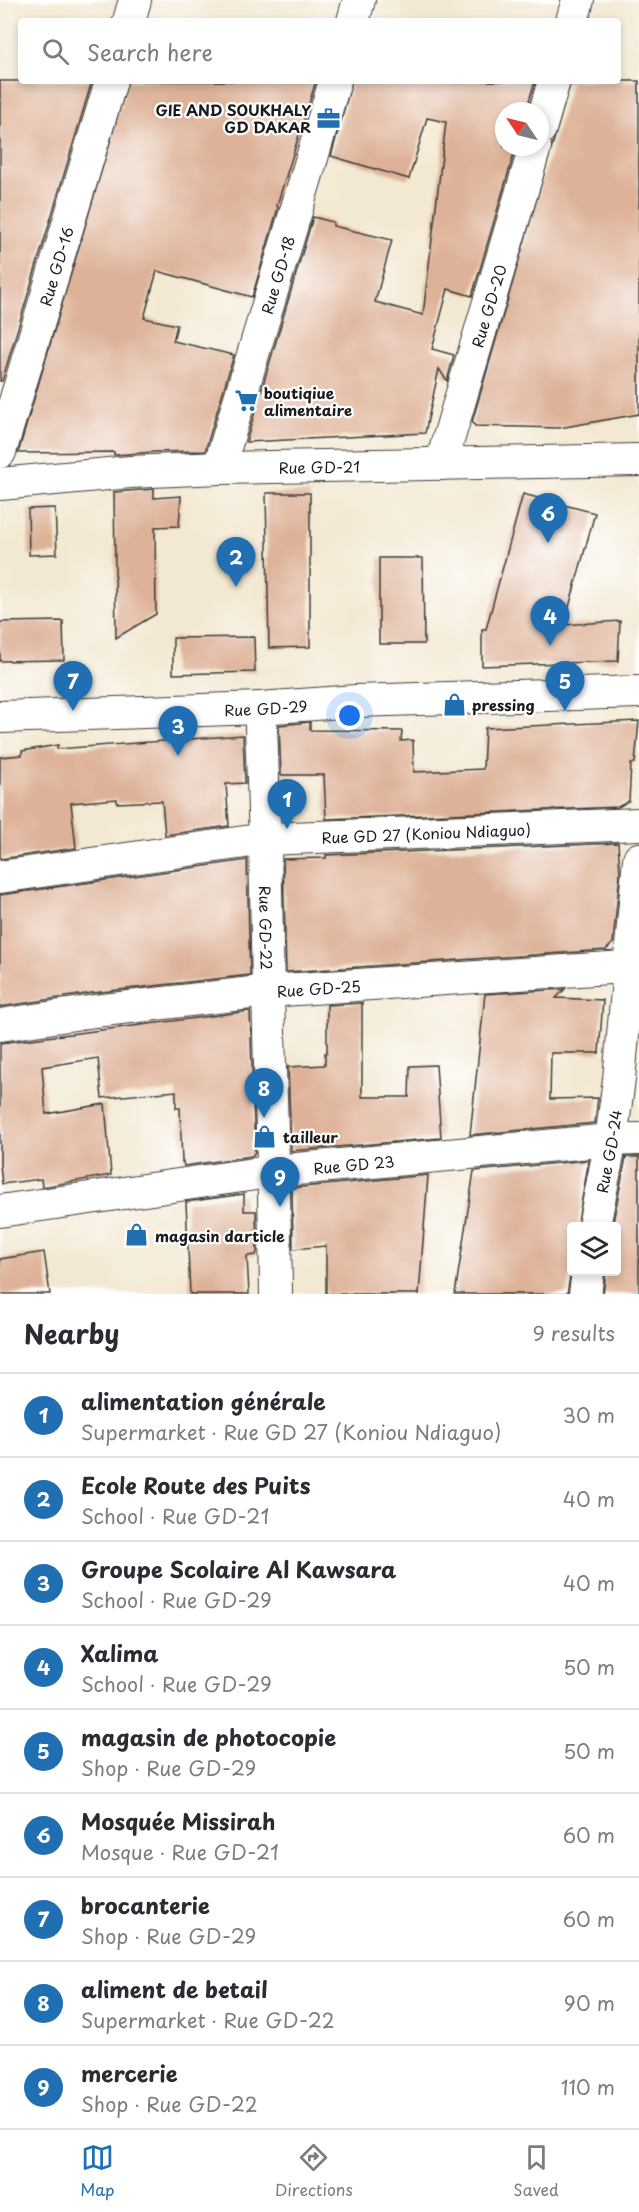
<!DOCTYPE html>
<html lang="en">
<head>
<meta charset="utf-8">
<style>
	:root { --surface:#fff; --page:#f7f7f7; --text:#2b2b33; --muted:#7c7c81; --line:#e1e1e2; --accent:#1f6fb2 }
	body { margin:0; font-family:"Playpen Sans",sans-serif; background:var(--page); color:var(--text) }
	.controls { position:absolute; right:18px; bottom:18px; display:grid; overflow:hidden; border-radius:6px; box-shadow:0 3px 9px #0003 }
	.controls button { width:54px; height:54px; display:grid; place-items:center; padding:0; border:0; border-bottom:2px solid var(--line); background:var(--surface); color:var(--text); font:30px sans-serif }
	.compass { position:absolute; left:495px; top:102px; width:54px; height:54px; border-radius:50%; background:var(--surface); box-shadow:0 3px 9px #0003; rotate:305deg }
	.you { position:absolute; left:350px; top:716px; width:21px; height:21px; margin:-15px; border:4px solid #fff; border-radius:50%; background:#1a73e8; box-shadow:0 0 0 9px #1a73e833 }
	.badge { display:grid; place-items:center; width:39px; height:39px; border-radius:50%; background:var(--accent); color:#fff; font-size:20px; font-weight:700 }
	.pin { position:absolute; translate:-50% -50px; filter:drop-shadow(0 2px 3px #0008) }
	.pin::after { content:''; position:absolute; top:32px; width:21px; height:18px; background:inherit; clip-path:polygon(0 0,100% 0,50% 100%) }
	.list { margin:0; padding:0; list-style:none }
	h2 { display:flex; justify-content:space-between; align-items:center; height:78px; margin:0; padding:0 24px; font-size:26px }
	h2 small { font-size:20px; font-weight:400; color:var(--muted) }
	.list li { display:grid; grid-template-columns:39px 1fr auto; gap:18px; align-items:center; box-sizing:border-box; height:84px; padding:0 24px; border-top:2px solid var(--line) }
	.list b { display:block; font-size:22px; white-space:nowrap }
	.list p { margin:0; font-size:20px; white-space:nowrap; color:var(--muted) }
	.list em { font-size:20px; font-style:normal; color:var(--muted) }
	.icon { flex:none; width:33px; height:33px; fill:none; stroke:currentColor; stroke-width:2; stroke-linecap:round; stroke-linejoin:round }
	.map { position:relative; flex:none; width:639px; height:1294px; overflow:hidden }
	.search { position:absolute; background:var(--surface); box-shadow:0 3px 9px #0003; left:18px; right:18px; top:18px; height:66px; display:flex; align-items:center; gap:15px; box-sizing:border-box; padding:0 21px; border-radius:6px; color:var(--muted); font-size:22px }
	.sheet { height:834px; background:var(--surface) }
	nav { display:flex; justify-content:space-around; align-items:center; box-sizing:border-box; height:84px; border-top:2px solid var(--line); background:var(--surface); font-size:16px; color:var(--muted) }
	nav a { display:grid; justify-items:center; gap:3px }
	nav .on { color:var(--accent) }
	.map>svg:first-child { display:block }
	.building { fill:#deb298 }
	.lines { fill:none; stroke-linecap:round; stroke-linejoin:round }
	.street-casing { stroke:#3c3b37; stroke-width:34 }
	.street { stroke:#fff; stroke-width:32 }
	.labels { text-anchor:middle; dominant-baseline:central; stroke-width:4.5; stroke-linejoin:round; paint-order:stroke }
	.poi-label { font-size:15px; font-weight:bold; fill:#1c1c1c; stroke:#fff; text-anchor:start }
	.street-label { font-size:15px; fill:#1c1c1c; stroke:#fff }
</style>
</head>
<body>
<div class="map">
<svg width="639" height="1294" viewBox="0 0 639 1294">
	<rect width="100%" height="100%" fill="#fff"/>
	<filter id="ink" filterUnits="userSpaceOnUse"><feTurbulence type="fractalNoise" baseFrequency=".0167" numOctaves="2"/><feDisplacementMap in="SourceGraphic" scale="12" xChannelSelector="R" yChannelSelector="G"/><feConvolveMatrix kernelMatrix="1 2 1 2 8 2 1 2 1" color-interpolation-filters="sRGB"/></filter>
	<filter id="wash" filterUnits="userSpaceOnUse"><feTurbulence type="fractalNoise" baseFrequency=".008" numOctaves="4" result="noise"/><feDisplacementMap in="SourceGraphic" scale="24" xChannelSelector="R" yChannelSelector="G"/><feGaussianBlur stdDeviation="1.35" result="paint"/><feColorMatrix in="noise" values="0 0 0 0 0 0 0 0 0 0 0 0 0 0 0 0 0 1.4 0 .05"/><feComposite in="paint" operator="in"/></filter>
	<g filter="url(#wash)">
		<rect width="100%" height="100%" fill="#f3e8d1"/>
		<g id="blocks">
			<!-- building -->
			<g class="building">
				<polygon points="0,81 92,81 2,381 0,381"/>
				<polygon points="128,81 316,81 277,205 278,208 252,297 157,271 144,318 177,325 173,341 234,355 205,451 154,452 114,455 114,452 18,453"/>
				<polygon points="352,81 535,81 526,111 504,111 504,147 516,147 472,296 448,289 432,349 454,355 447,381 439,369 425,433 246,442 313,217 333,222 333,226 392,240 375,302 423,315 446,122 427,118 409,179 331,156"/>
				<polygon points="571,81 639,81 639,414 559,428 475,426 472,422"/>
				<polygon points="154,489 154,498 181,496 179,526 155,527 156,614 116,638 114,492"/>
				<polygon points="266,493 310,493 310,647 269,648"/>
				<polygon points="523,494 595,513 564,625 620,621 618,661 482,666 482,629 486,629"/>
				<polygon points="55,508 57,554 29,555 28,509"/>
				<polygon points="379,558 423,558 424,644 379,644"/>
				<polygon points="63,621 64,660 0,661 0,622"/>
				<polygon points="254,637 255,672 173,674 173,638"/>
				<polygon points="639,721 635,763 631,764 629,801 618,807 326,819 324,775 281,775 279,725 310,722 310,730 402,731 401,741 413,740 414,772 483,769 485,728"/>
				<polygon points="243,735 245,783 226,784 229,826 165,835 162,801 117,803 117,799 71,803 76,848 0,859 0,757 22,755 22,751 58,745 57,749"/>
				<polygon points="618,843 620,872 613,943 606,950 286,972 283,859 326,858 326,855"/>
				<polygon points="247,860 250,975 92,993 0,1007 0,895"/>
				<polygon points="565,989 556,998 603,1000 599,1053 551,1053 550,1099 598,1098 595,1123 470,1135 485,994"/>
				<polygon points="362,1003 362,1097 409,1097 410,1066 436,1065 441,1138 291,1151 288,1067 325,1065 325,1053 327,1053 327,1005"/>
				<polygon points="250,1011 255,1152 252,1156 184,1166 183,1162 182,1162 180,1108 176,1108 176,1091 102,1098 98,1058 42,1067 46,1114 105,1104 111,1175 42,1187 41,1179 2,1184 0,1165 0,1043"/>
				<polygon points="626,1157 639,1157 639,1294 603,1294 606,1272 616,1272 616,1227 612,1227"/>
				<polygon points="589,1160 577,1227 572,1227 572,1266 567,1294 455,1294 474,1171"/>
				<polygon points="428,1175 419,1294 326,1294 326,1246 293,1249 292,1188"/>
				<polygon points="244,1194 244,1211 256,1211 257,1252 256,1255 247,1256 249,1294 190,1294 186,1202"/>
				<polygon points="44,1252 50,1294 0,1294 0,1259"/>
			</g>
		</g>
	</g>
	<g filter="url(#ink)">
		<use href="#blocks" fill-opacity="0" stroke="#3c3b37" stroke-width="1.5"/>
		<g class="lines">
			<defs>
				<g id="street">
					<polyline points="129,21 135,0"/>
					<polyline points="353,21 359,0"/>
					<polyline points="572,21 578,0"/>
					<polyline points="540,129 554,81"/>
					<path id="s1" d="M0,452L111,81"/>
					<path id="s2" d="M441,464L535,147"/>
					<path id="s3" d="M219,468L335,81"/>
					<path id="s4" d="M0,484L130,472L219,468L639,460"/>
					<path id="s5" d="M260,708C265,802 266,895 268,989C270,1091 275,1192 276,1294"/>
					<path id="s6" d="M0,717L260,708L356,701L639,692"/>
					<path id="s7" d="M0,877L266,839L639,824"/>
					<path id="s8" d="M0,1025L95,1011L268,991L639,966"/>
					<path id="s9" d="M0,1211L275,1171L611,1140L639,1139"/>
					<path id="s10" d="M594,1226L611,1140L619,1079L639,859"/>
					<polyline points="585,1294 588,1272"/>
				</g>
			</defs>
			<!-- street casing -->
			<use href="#street" class="street-casing"/>
			<!-- street -->
			<use href="#street" class="street"/>
		</g>
	</g>
	<!-- icons -->
	<defs>
		<symbol id="office-bare" viewBox="-9 -9 18 18"><path d="M-6-3h4V-5.5h4V-3h4V5H-6ZM-1-4.5V-3h2v-1.5ZM-6 0V1H6V0Z" fill="#1f6fb2" stroke="#fff" stroke-width="2.5" paint-order="stroke"/></symbol>
		<symbol id="supermarket-bare" viewBox="-9 -9 18 18"><path d="M-6-5.5h2.5l.6 2H6L4.5 2H-2.5L-4.4-4H-6ZM-1.5 3.2a1.3 1.3 0 1 0 .1 0ZM3 3.2a1.3 1.3 0 1 0 .1 0Z" fill="#1f6fb2" stroke="#fff" stroke-width="2.5" paint-order="stroke"/></symbol>
		<symbol id="shop-bare" viewBox="-9 -9 18 18"><path d="M-5-2.5h2.3a2.7 3.5 0 0 1 5.4 0H5L5.5 6h-11ZM-1.5-2.5h3a1.5 2.3 0 0 0-3 0Z" fill="#1f6fb2" stroke="#fff" stroke-width="2.5" paint-order="stroke"/></symbol>
	</defs>
	<g fill-rule="evenodd">
		<use href="#office-bare" x="312" y="102" width="33" height="33"/>
		<use href="#supermarket-bare" x="230" y="384" width="33" height="33"/>
		<use href="#shop-bare" x="438" y="688" width="33" height="33"/>
		<use href="#shop-bare" x="248" y="1120" width="33" height="33"/>
		<use href="#shop-bare" x="120" y="1218" width="33" height="33"/>
	</g>
	<g class="labels">
		<!-- poi labels -->
		<g class="poi-label">
			<text x="311" y="109" text-anchor="end">GIE AND SOUKHALY<tspan x="311" dy="17">GD DAKAR</tspan></text>
			<text x="264" y="392">boutiqiue<tspan x="264" dy="17">alimentaire</tspan></text>
			<text x="472" y="704">pressing</text>
			<text x="283" y="1136">tailleur</text>
			<text x="155" y="1235">magasin darticle</text>
		</g>
		<!-- street labels -->
		<g class="street-label">
			<text stroke="none"><textPath href="#s1" startOffset="194">Rue GD-16</textPath></text>
			<text stroke="none"><textPath href="#s3" startOffset="202">Rue GD-18</textPath></text>
			<text stroke="none"><textPath href="#s2" startOffset="165">Rue GD-20</textPath></text>
			<text stroke="none"><textPath href="#s4" startOffset="320">Rue GD-21</textPath></text>
			<text stroke="none"><textPath href="#s6" startOffset="266">Rue GD-29</textPath></text>
			<text stroke="none"><textPath href="#s7" startOffset="429">Rue GD 27 (Koniou Ndiaguo)</textPath></text>
			<text stroke="none"><textPath href="#s5" startOffset="220">Rue GD-22</textPath></text>
			<text stroke="none"><textPath href="#s8" startOffset="321">Rue GD-25</textPath></text>
			<text stroke="none"><textPath href="#s10" startOffset="76">Rue GD-24</textPath></text>
			<text stroke="none"><textPath href="#s9" startOffset="357">Rue GD 23</textPath></text>
		</g>
	</g>
</svg>
<div class="controls">
<button><svg class="icon" aria-label="layers" viewBox="0 0 24 24"><path d="M12 4l9 5-9 5-9-5zM3 14l9 5 9-5"/></svg></button>
</div>
<svg class="compass" viewBox="-18 -18 36 36"><path d="M0-13l5 13h-10z" fill="#e53935"/><path d="M0 13l5-13h-10z" fill="#7c7c81"/></svg>
<div class="you"></div>
<div class="pin badge" style="left:287px;top:829px">1</div>
<div class="pin badge" style="left:236px;top:587px">2</div>
<div class="pin badge" style="left:178px;top:756px">3</div>
<div class="pin badge" style="left:550px;top:646px">4</div>
<div class="pin badge" style="left:565px;top:711px">5</div>
<div class="pin badge" style="left:548px;top:543px">6</div>
<div class="pin badge" style="left:73px;top:711px">7</div>
<div class="pin badge" style="left:264px;top:1118px">8</div>
<div class="pin badge" style="left:280px;top:1207px">9</div>
<div class="search"><svg class="icon" aria-label="search" viewBox="0 0 24 24"><circle cx="10" cy="10" r="6"/><path d="M15 15l6 6"/></svg>Search here</div>
</div>
<section class="sheet">
<h2>Nearby<small>9 results</small></h2>
<ul class="list">
<li><span class="badge">1</span><div><b>alimentation générale</b><p>Supermarket · Rue GD 27 (Koniou Ndiaguo)</p></div><em>30 m</em></li>
<li><span class="badge">2</span><div><b>Ecole Route des Puits</b><p>School · Rue GD-21</p></div><em>40 m</em></li>
<li><span class="badge">3</span><div><b>Groupe Scolaire Al Kawsara</b><p>School · Rue GD-29</p></div><em>40 m</em></li>
<li><span class="badge">4</span><div><b>Xalima</b><p>School · Rue GD-29</p></div><em>50 m</em></li>
<li><span class="badge">5</span><div><b>magasin de photocopie</b><p>Shop · Rue GD-29</p></div><em>50 m</em></li>
<li><span class="badge">6</span><div><b>Mosquée Missirah</b><p>Mosque · Rue GD-21</p></div><em>60 m</em></li>
<li><span class="badge">7</span><div><b>brocanterie</b><p>Shop · Rue GD-29</p></div><em>60 m</em></li>
<li><span class="badge">8</span><div><b>aliment de betail</b><p>Supermarket · Rue GD-22</p></div><em>90 m</em></li>
<li><span class="badge">9</span><div><b>mercerie</b><p>Shop · Rue GD-22</p></div><em>110 m</em></li>
</ul>
</section>
<nav>
<a class="on"><svg class="icon" aria-label="map" viewBox="0 0 24 24"><path d="M3 6l6-2 6 2 6-2v14l-6 2-6-2-6 2zM9 4v14M15 6v14"/></svg>Map</a>
<a><svg class="icon" aria-label="directions" viewBox="0 0 24 24"><path d="M12 3l9 9-9 9-9-9zM9 14v-3h6M13 9l2 2-2 2"/></svg>Directions</a>
<a><svg class="icon" aria-label="saved" viewBox="0 0 24 24"><path d="M7 4h10v16l-5-4-5 4z"/></svg>Saved</a>
</nav>
</body>
</html>
